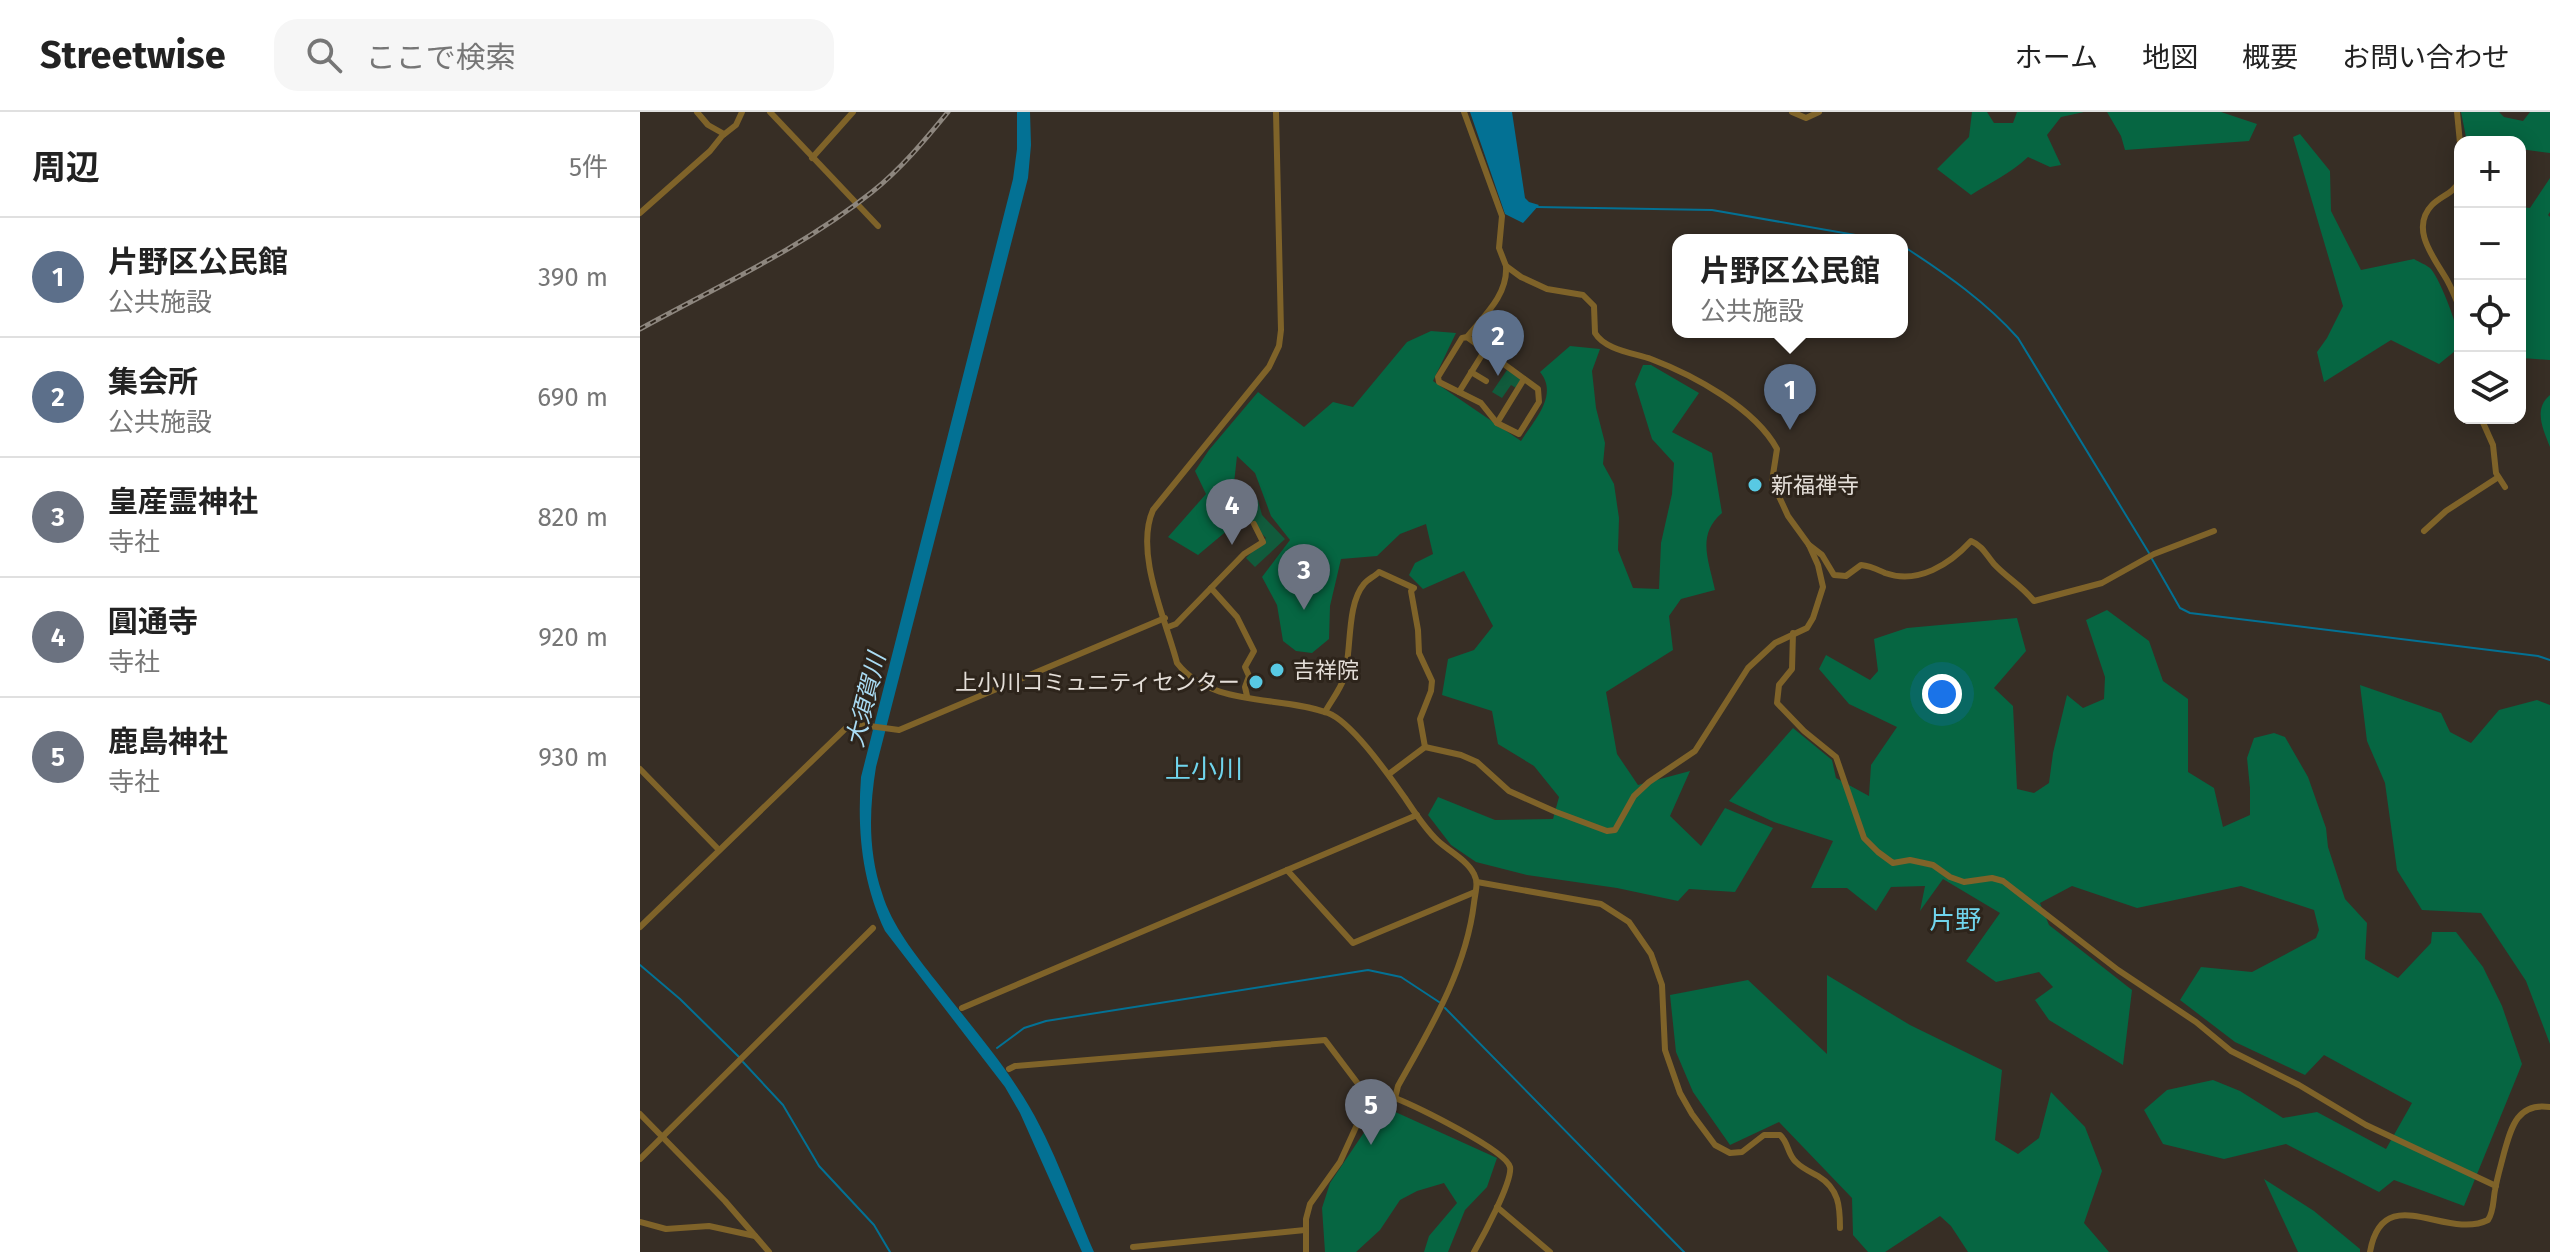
<!DOCTYPE html>
<html lang="ja">
<head>
<meta charset="utf-8">
<style>
	:root { --surface:#fff; --page:#f6f6f6; --text:#222; --muted:#767676; --line:#e0e0e0; --accent:#1a73e8 }
	body { margin:0; font-family:"Fira Sans","Noto Sans JP",sans-serif; background:var(--page); color:var(--text) }
	.controls { position:absolute; right:24px; top:24px; display:grid; overflow:hidden; border-radius:16px; box-shadow:0 4px 20px #0003 }
	.controls button { width:72px; height:72px; display:grid; place-items:center; padding:0; border:0; border-bottom:2px solid var(--line); background:var(--surface); color:var(--text); font:40px sans-serif }
	.you { position:absolute; left:1302px; top:582px; width:28px; height:28px; margin:-20px; border:6px solid #fff; border-radius:50%; background:#1a73e8; box-shadow:0 0 0 12px #1a73e833 }
	.badge { display:grid; place-items:center; width:52px; height:52px; border-radius:50%; background:var(--accent); color:#fff; font-size:26px; font-weight:700 }
	.pin { position:absolute; translate:-50% -66px; filter:drop-shadow(0 2px 4px #0008) }
	.pin::after { content:''; position:absolute; top:42px; width:28px; height:24px; background:inherit; clip-path:polygon(0 0,100% 0,50% 100%) }
	.popup { position:absolute; left:1032px; top:122px; width:236px; height:104px; box-sizing:border-box; display:grid; place-content:center; border-radius:16px; background:var(--surface); filter:drop-shadow(0 2px 6px #0005); font-size:26px; white-space:nowrap; color:var(--muted) }
	.popup b { font-size:30px; color:var(--text) }
	.popup::after { content:''; position:absolute; left:50%; top:100%; margin-left:-16px; border:16px solid transparent; border-top-color:var(--surface) }
	.list { margin:0; padding:0; list-style:none }
	h2 { display:flex; justify-content:space-between; align-items:center; height:104px; margin:0; padding:0 32px; font-size:34px }
	h2 small { font-size:26px; font-weight:400; color:var(--muted) }
	.list li { display:grid; grid-template-columns:52px 1fr auto; gap:24px; align-items:center; box-sizing:border-box; height:120px; padding:0 32px; border-top:2px solid var(--line) }
	.list b { display:block; font-size:30px; white-space:nowrap }
	.list p { margin:0; font-size:26px; white-space:nowrap; color:var(--muted) }
	.list em { font-size:26px; font-style:normal; color:var(--muted) }
	.icon { flex:none; width:44px; height:44px; fill:none; stroke:currentColor; stroke-width:2; stroke-linecap:round; stroke-linejoin:round }
	.map { position:relative; flex:none; width:1910px; height:1140px; overflow:hidden }
	header { display:flex; align-items:center; gap:48px; box-sizing:border-box; height:112px; padding:0 40px; background:var(--surface); border-bottom:2px solid var(--line) }
	header strong { font-size:38px }
	nav { display:flex; gap:44px; margin-inline-start:auto; font-size:28px }
	.search { width:560px; height:72px; background:var(--page); display:flex; align-items:center; gap:20px; box-sizing:border-box; padding:0 28px; border-radius:24px; color:var(--muted); font-size:30px }
	main { display:flex }
	aside { flex:1; background:var(--surface) }
	.map>svg:first-child { display:block }
	.green { fill:#115b3c }
	.forest { fill:#066642 }
	.water { fill:#037194 }
	.lines { fill:none; stroke-linecap:round; stroke-linejoin:round }
	.stream { stroke:#037194; stroke-width:2 }
	.minor { stroke:#7f6329; stroke-width:6 }
	.rail-casing { stroke:#8d867e; stroke-width:5 }
	.rail { stroke:#2d241b; stroke-width:2; stroke-dasharray:6; stroke-linecap:butt }
	.poi-dot { fill:#58c9e3; stroke:#2d241b; stroke-width:3 }
	.labels { text-anchor:middle; dominant-baseline:central; stroke-width:6; stroke-linejoin:round; paint-order:stroke }
	.poi-label { font-size:22px; fill:#e5dfd9; stroke:#2d241b; text-anchor:start }
	.water-label { font-size:24px; font-style:italic; fill:#aadcf4; stroke:#2d241b }
	.quarter-label { font-size:26px; fill:#70d5ed; stroke:#2d241b }
</style>
</head>
<body>
<header>
<strong>Streetwise</strong>
<div class="search"><svg class="icon" aria-label="search" viewBox="0 0 24 24"><circle cx="10" cy="10" r="6"/><path d="M15 15l6 6"/></svg>ここで検索</div>
<nav><a>ホーム</a><a>地図</a><a>概要</a><a>お問い合わせ</a></nav>
</header>
<main>
<aside>
<h2>周辺<small>5件</small></h2>
<ul class="list">
<li><span class="badge" style="background:#5c6f8a">1</span><div><b>片野区公民館</b><p>公共施設</p></div><em>390 m</em></li>
<li><span class="badge" style="background:#5c6f8a">2</span><div><b>集会所</b><p>公共施設</p></div><em>690 m</em></li>
<li><span class="badge" style="background:#6b7280">3</span><div><b>皇産霊神社</b><p>寺社</p></div><em>820 m</em></li>
<li><span class="badge" style="background:#6b7280">4</span><div><b>圓通寺</b><p>寺社</p></div><em>920 m</em></li>
<li><span class="badge" style="background:#6b7280">5</span><div><b>鹿島神社</b><p>寺社</p></div><em>930 m</em></li>
</ul>
</aside>
<div class="map">
<svg width="1910" height="1140" viewBox="0 0 1910 1140">
	<rect width="100%" height="100%" fill="#372e25"/>
	<!-- green -->
	<g class="green">
		<polygon points="867,258 881,267 876,276 871,273 862,286 852,280"/>
		<polygon points="618,388 622,403 645,427 615,455 606,446 626,426 604,404 601,393"/>
	</g>
	<!-- forest -->
	<g class="forest">
		<path d="M1332,0H1347L1354,11H1373L1377,0H1444L1421,5L1407,23L1421,53L1410,55L1388,45C1370,62 1351,70 1331,83L1297,57L1329,25Z"/>
		<polygon points="1467,0 1581,0 1617,12 1609,29 1485,38 1481,24"/>
		<polygon points="1821,0 1859,0 1864,5 1883,9 1890,0 1910,0 1910,41 1880,37 1880,30 1827,30"/>
		<path d="M1660,22L1690,59L1691,99L1721,158L1774,147C1779,150 1787,153 1791,157C1801,169 1820,219 1820,235L1799,252L1751,228L1684,270L1677,240L1687,226L1703,194L1653,25Z"/>
		<polygon points="1910,66 1910,100 1908,103 1910,105 1910,248 1882,246 1880,239 1880,95 1890,96"/>
		<path d="M791,219L816,221L793,269L881,329C894,308 919,283 900,260L930,234L960,237L952,259L956,296L965,331L963,352L974,372L979,406L978,438L993,476L1019,477L1021,431L1032,382L1034,351L1012,327L995,272L1003,253H1011L1059,281L1032,320L1072,341L1082,401C1056,423 1069,449 1075,478L1041,487L1029,504L1033,538L966,580L977,642L998,673L1050,659L1030,704L1061,734L1085,696L1133,716L1095,780L1049,777L1038,789L977,776L887,763L836,750L811,733L788,703L798,685L855,708L913,707L919,685L894,654L858,632L852,599L802,583L808,547L834,538L853,514L824,459L783,477L769,463L775,451L793,442L786,412L760,422L737,444L701,447L690,494L689,527L672,541L656,539L643,529L637,493L622,465L650,428L631,404L615,361L597,344L589,417L558,443L528,425L566,382L555,359L569,338L618,280L664,315L693,290L713,295L767,230Z"/>
		<path d="M1910,283V335C1903,317 1893,297 1910,283Z"/>
		<polygon points="1467,498 1509,529 1523,569 1548,587 1548,660 1574,676 1583,715 1610,703 1610,676 1607,646 1614,626 1634,621 1645,625 1668,665 1686,716 1688,735 1705,787 1727,811 1725,847 1758,866 1791,831 1792,820 1816,820 1843,855 1862,894 1882,952 1824,1094 1754,1068 1739,1080 1646,1032 1584,1047 1523,1032 1504,998 1527,978 1573,968 1600,979 1643,1006 1677,1000 1746,1037 1772,991 1684,943 1665,963 1595,930 1540,888 1561,855 1612,860 1676,826 1679,818 1674,798 1601,774 1497,796 1432,774 1400,791 1409,813 1492,878 1483,953 1409,908 1395,888 1413,875 1399,860 1356,870 1326,849 1360,801 1303,767 1280,799 1285,774 1251,775 1236,799 1207,776 1171,776 1193,729 1134,710 1089,689 1153,616 1192,648 1196,666 1229,684 1231,653 1257,615 1209,592 1179,557 1186,543 1230,568 1238,559 1234,527 1267,516 1377,506 1386,539 1354,576 1373,594 1377,677 1394,681 1409,671 1413,641 1427,583 1443,596 1464,587 1465,565 1446,508"/>
		<polygon points="1720,573 1801,601 1810,620 1831,631 1859,598 1897,588 1910,593 1910,932 1886,869 1841,801 1782,798 1757,758 1745,671 1727,629"/>
		<polygon points="1187,863 1270,913 1362,958 1355,1028 1378,1042 1399,1026 1411,980 1445,1015 1462,1059 1444,1111 1469,1140 1328,1140 1311,1114 1300,1104 1245,1140 1228,1140 1213,1123 1212,1086 1139,1010 1090,1033 1053,980 1036,940 1030,883 1108,868 1187,942"/>
		<polygon points="751,998 857,1046 847,1075 825,1098 808,1140 784,1140 789,1124 817,1091 804,1071 777,1079 760,1088 740,1118 716,1140 685,1140 682,1096 690,1071 729,1013"/>
		<polygon points="1624,1067 1674,1099 1720,1137 1720,1140 1658,1140"/>
	</g>
	<!-- water -->
	<g class="water">
		<path d="M377,0H390L391,33L388,66L236,655C229,698 228,739 242,781C252,814 275,842 296,869C323,904 353,938 377,975C411,1025 430,1085 454,1140H442L380,1001L365,975L245,819C222,769 217,720 221,665L373,67L377,37Z"/>
		<polygon points="830,0 872,0 885,86 889,90 899,93 883,111 865,102"/>
	</g>
	<g class="lines">
		<!-- stream -->
		<g class="stream">
			<polyline points="896,95 1072,98 1244,128"/>
			<polyline points="1262,134 1264,135"/>
			<path d="M1266,136C1306,162 1346,190 1378,226L1509,441"/>
			<polyline points="1512,447 1540,496 1550,501 1898,544 1910,548"/>
			<polyline points="0,853 40,887 99,945"/>
			<polyline points="805,896 1044,1140"/>
			<polyline points="357,936 384,916 406,909 728,858 761,865 799,890"/>
			<polyline points="103,950 143,993 179,1054 234,1113 250,1140"/>
		</g>
		<!-- minor -->
		<g class="minor">
			<polyline points="57,0 68,13 84,22"/>
			<polyline points="130,0 238,114"/>
			<path d="M636,0L641,218L639,234L629,255L513,398C494,441 526,508 537,551C572,596 640,583 688,601C712,610 750,665 765,686C775,701 785,717 798,729C809,739 827,748 834,762C839,771 835,781 834,791C826,858 790,917 758,974L755,986L734,993L721,1004L700,1050L670,1092L666,1107V1140"/>
			<polyline points="1152,0 1166,6 1179,0"/>
			<polyline points="1817,0 1820,31"/>
			<polyline points="172,46 213,0"/>
			<path d="M1820,68C1813,82 1802,83 1792,93C1769,117 1795,147 1807,168C1812,177 1816,187 1820,197"/>
			<polyline points="0,101 70,39 82,24 96,13 102,0"/>
			<path d="M827,225L822,226L798,265L799,270L841,291L857,311L879,322L899,290L898,277L827,225C844,204 868,183 866,154"/>
			<polyline points="831,260 846,269"/>
			<polyline points="819,280 845,238"/>
			<polyline points="1841,306 1853,333 1856,361 1865,375"/>
			<polyline points="857,311 884,267"/>
			<polyline points="1784,419 1806,399 1857,366"/>
			<path d="M1169,433L1182,443L1194,463L1206,464L1221,453C1231,454 1236,457 1245,461C1278,473 1310,452 1331,429C1343,434 1346,443 1354,452C1367,466 1381,473 1394,489L1462,471L1514,442L1574,419"/>
			<polyline points="571,476 597,505 614,539 605,555 609,564 605,575 607,584"/>
			<polyline points="528,515 536,512 604,442 623,430 614,412"/>
			<polyline points="1153,521 1152,557 1139,573 1137,591 1164,619 1196,645 1224,726 1238,740 1253,751 1270,748 1293,753 1310,765 1324,770 1352,766 1363,769 1478,858 1556,910 1591,939 1659,973 1726,1013 1856,1074"/>
			<path d="M685,600C691,589 700,578 704,566C712,540 706,493 724,472C727,468 735,464 739,460L774,476L771,479L778,518L779,541L792,569L791,579L780,607L785,635"/>
			<polyline points="0,657 79,738"/>
			<path d="M749,662L785,635L821,643L837,650L869,679L916,700L967,719L975,718L994,684L1009,670L1055,639L1108,556L1135,531L1167,516L1173,506L1183,475L1178,453L1169,433L1148,404L1132,369L1137,337C1115,296 1053,263 1011,247C994,241 965,238 955,221L954,194L943,183L907,177L881,165L866,154L859,136L862,104L824,0"/>
			<polyline points="647,758 713,831 835,780"/>
			<path d="M837,770L961,792L989,810L1011,842L1022,873L1025,938L1040,981L1052,1002L1075,1033L1090,1041L1102,1040L1124,1023H1140C1149,1031 1147,1042 1156,1050C1163,1057 1171,1060 1178,1064C1199,1077 1200,1094 1200,1116"/>
			<polyline points="0,815 205,617 222,613 259,618 525,506"/>
			<polyline points="322,896 777,703"/>
			<polyline points="369,957 375,954 685,928 734,993"/>
			<path d="M755,986C775,994 866,1038 870,1055C873,1069 842,1126 834,1140"/>
			<polyline points="0,1002 85,1089 129,1140"/>
			<polyline points="0,1047 233,816"/>
			<polyline points="857,1095 910,1140"/>
			<polyline points="0,1110 26,1117 69,1114 115,1124"/>
			<polyline points="493,1135 665,1118"/>
			<path d="M1730,1140C1743,1067 1806,1129 1848,1108C1854,1099 1853,1088 1855,1078C1857,1066 1861,1053 1864,1041C1871,1016 1877,990 1910,995"/>
		</g>
		<defs>
			<path id="rail" d="M0,217C78,174 162,136 232,80C261,57 285,28 308,0"/>
		</defs>
		<!-- rail casing -->
		<use href="#rail" class="rail-casing"/>
		<!-- rail -->
		<use href="#rail" class="rail"/>
	</g>
	<!-- markers -->
	<g class="poi-dot">
		<circle cx="1115" cy="373" r="8"/>
		<circle cx="637" cy="558" r="8"/>
		<circle cx="616" cy="570" r="8"/>
	</g>
	<g class="labels">
		<!-- poi labels -->
		<g class="poi-label">
			<text x="1131" y="373">新福禅寺</text>
			<text x="653" y="558">吉祥院</text>
			<text x="600" y="570" text-anchor="end">上小川コミュニティセンター</text>
		</g>
		<!-- water labels -->
		<g class="water-label">
			<text transform="translate(226 588) rotate(-76)">大須賀川</text>
		</g>
		<!-- quarter labels -->
		<g class="quarter-label">
			<text x="564" y="657">上小川</text>
			<text x="1315" y="808">片野</text>
		</g>
	</g>
</svg>
<div class="controls">
<button>+</button>
<button>−</button>
<button><svg class="icon" aria-label="locate" viewBox="0 0 24 24"><circle cx="12" cy="12" r="6"/><path d="M12 2v4M12 18v4M2 12h4M18 12h4"/></svg></button>
<button><svg class="icon" aria-label="layers" viewBox="0 0 24 24"><path d="M12 4l9 5-9 5-9-5zM3 14l9 5 9-5"/></svg></button>
</div>
<div class="you"></div>
<div class="pin badge" style="left:1150px;top:318px;background:#5c6f8a">1</div>
<div class="popup"><b>片野区公民館</b>公共施設</div>
<div class="pin badge" style="left:858px;top:264px;background:#5c6f8a">2</div>
<div class="pin badge" style="left:664px;top:498px;background:#6b7280">3</div>
<div class="pin badge" style="left:592px;top:433px;background:#6b7280">4</div>
<div class="pin badge" style="left:731px;top:1033px;background:#6b7280">5</div>
</div>
</main>
</body>
</html>
